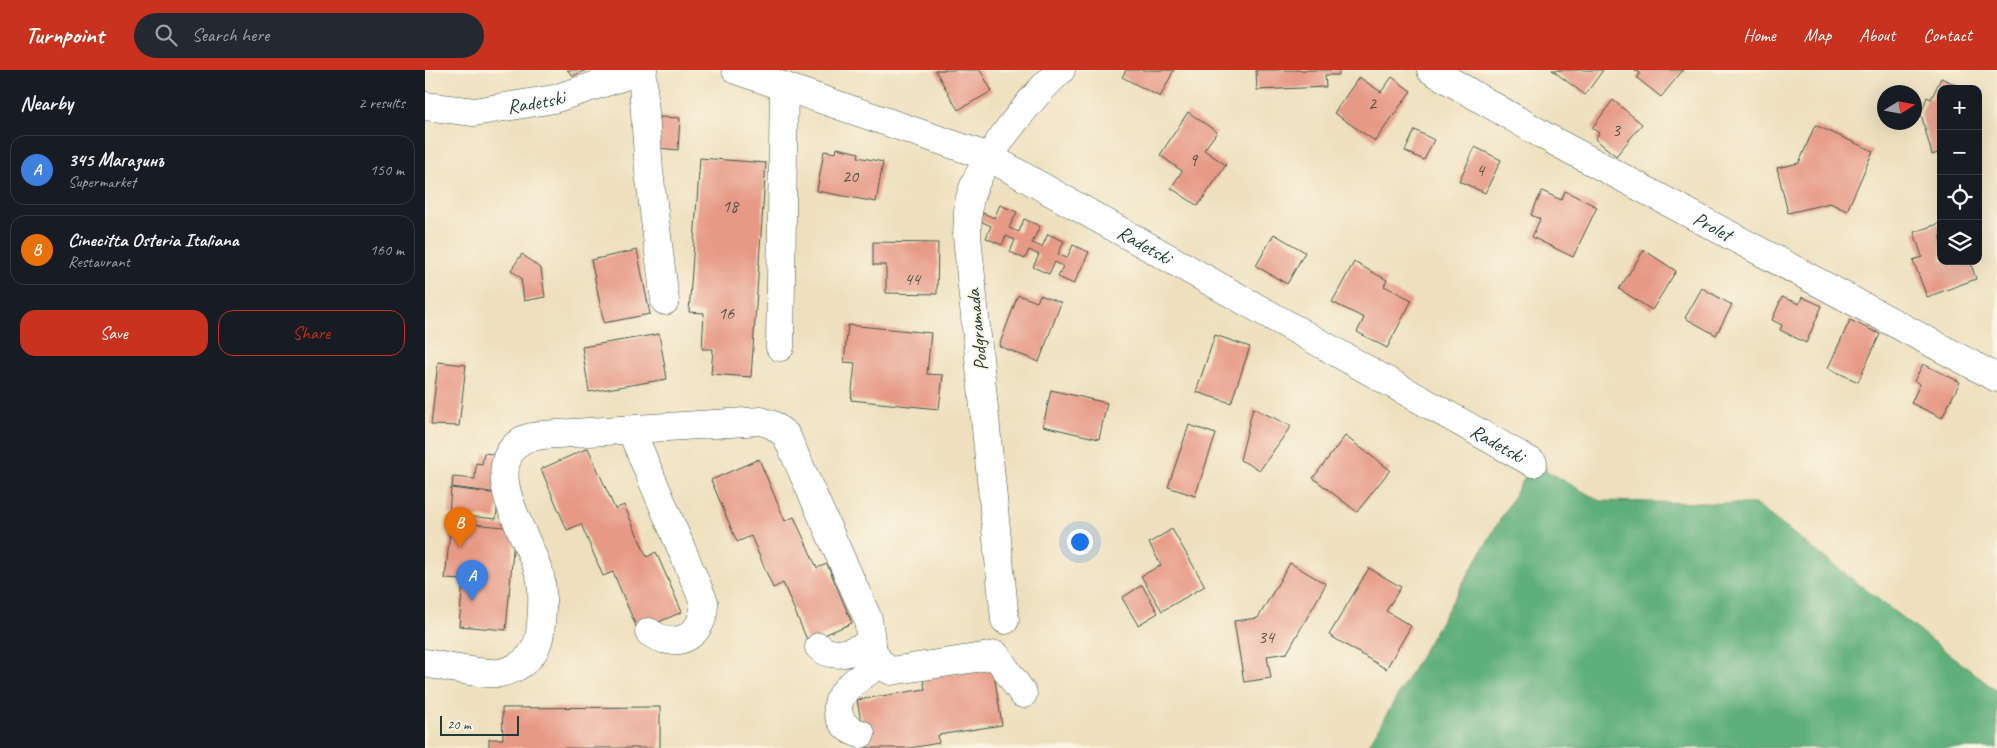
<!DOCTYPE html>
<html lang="en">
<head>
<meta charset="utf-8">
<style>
	:root { --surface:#171b24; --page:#242831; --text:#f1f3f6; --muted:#9ea1a6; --line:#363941; --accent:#c8321e }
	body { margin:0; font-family:Caveat,sans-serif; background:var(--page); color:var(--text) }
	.controls { position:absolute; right:15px; top:15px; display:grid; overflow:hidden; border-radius:10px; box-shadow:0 5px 20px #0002 }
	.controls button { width:45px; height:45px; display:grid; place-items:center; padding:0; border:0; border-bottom:1px solid var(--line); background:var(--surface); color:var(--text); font:25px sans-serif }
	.compass { position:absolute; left:1452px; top:15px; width:45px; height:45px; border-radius:50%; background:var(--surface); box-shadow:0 5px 20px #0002; rotate:79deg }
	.scale { position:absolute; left:15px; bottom:12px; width:79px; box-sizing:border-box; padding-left:5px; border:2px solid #1f3d34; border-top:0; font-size:14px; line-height:18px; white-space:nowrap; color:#1f3d34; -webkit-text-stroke:4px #fcf5e5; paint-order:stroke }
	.you { position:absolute; left:654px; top:471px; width:18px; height:18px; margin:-12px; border:4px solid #fff; border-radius:50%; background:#1a73e8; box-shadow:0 0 0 8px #1a73e833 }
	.badge { display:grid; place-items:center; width:32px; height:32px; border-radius:50%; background:var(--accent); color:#fff; font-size:16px; font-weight:700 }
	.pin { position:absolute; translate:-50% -41px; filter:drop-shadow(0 1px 2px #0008) }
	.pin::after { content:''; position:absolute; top:26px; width:18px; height:15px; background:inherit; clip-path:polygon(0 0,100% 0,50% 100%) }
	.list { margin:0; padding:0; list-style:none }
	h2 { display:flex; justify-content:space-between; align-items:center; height:65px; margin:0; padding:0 20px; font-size:21px }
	h2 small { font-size:16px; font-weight:400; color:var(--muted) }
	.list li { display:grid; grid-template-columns:32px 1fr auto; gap:15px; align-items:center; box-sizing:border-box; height:70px; margin:0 10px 10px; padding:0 10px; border:1px solid var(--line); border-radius:15px }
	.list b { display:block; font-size:19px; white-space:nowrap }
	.list p { margin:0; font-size:16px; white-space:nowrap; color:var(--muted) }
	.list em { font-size:16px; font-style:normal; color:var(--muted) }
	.actions { display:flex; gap:10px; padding:15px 20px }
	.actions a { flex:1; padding:11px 0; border:1px solid var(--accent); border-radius:15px; text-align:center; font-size:18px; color:var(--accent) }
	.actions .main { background:var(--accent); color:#fff }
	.icon { flex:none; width:28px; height:28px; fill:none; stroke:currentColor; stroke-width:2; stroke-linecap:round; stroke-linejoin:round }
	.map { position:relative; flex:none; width:1572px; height:678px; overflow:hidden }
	header { display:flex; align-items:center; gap:30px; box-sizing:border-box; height:70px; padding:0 25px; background:var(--accent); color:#fff }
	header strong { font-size:24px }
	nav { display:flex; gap:28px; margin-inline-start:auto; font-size:18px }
	.search { width:350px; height:45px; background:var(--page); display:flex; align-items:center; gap:12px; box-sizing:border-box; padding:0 18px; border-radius:28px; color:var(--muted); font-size:19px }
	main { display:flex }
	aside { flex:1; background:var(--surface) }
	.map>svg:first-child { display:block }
	.forest { fill:#5faf7a; stroke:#3f7657 }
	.building { fill:#e69985 }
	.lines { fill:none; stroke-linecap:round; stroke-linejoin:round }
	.minor-casing { stroke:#3e5549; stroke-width:29 }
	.minor { stroke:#fff; stroke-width:28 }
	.labels { text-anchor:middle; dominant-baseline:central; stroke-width:4; stroke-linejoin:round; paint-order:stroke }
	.number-label { font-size:18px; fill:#515448 }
	.street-label { font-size:20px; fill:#1f3d34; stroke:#fcf5e5 }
</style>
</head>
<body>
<header>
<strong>Turnpoint</strong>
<div class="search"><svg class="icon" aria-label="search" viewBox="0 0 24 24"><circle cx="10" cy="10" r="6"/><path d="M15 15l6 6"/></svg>Search here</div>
<nav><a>Home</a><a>Map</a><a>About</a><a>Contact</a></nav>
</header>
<main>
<aside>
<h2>Nearby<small>2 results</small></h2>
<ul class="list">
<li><span class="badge" style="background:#3f7fe0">A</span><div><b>345 Магазинъ</b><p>Supermarket</p></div><em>150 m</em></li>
<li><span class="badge" style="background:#e8710a">B</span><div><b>Cinecitta Osteria Italiana</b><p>Restaurant</p></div><em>160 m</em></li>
</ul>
<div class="actions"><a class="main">Save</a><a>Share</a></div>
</aside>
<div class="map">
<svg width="1572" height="678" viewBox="0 0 1572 678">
	<rect width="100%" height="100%" fill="#fcf5e5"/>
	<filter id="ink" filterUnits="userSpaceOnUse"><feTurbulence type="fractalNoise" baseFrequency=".02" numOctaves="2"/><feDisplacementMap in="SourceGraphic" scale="10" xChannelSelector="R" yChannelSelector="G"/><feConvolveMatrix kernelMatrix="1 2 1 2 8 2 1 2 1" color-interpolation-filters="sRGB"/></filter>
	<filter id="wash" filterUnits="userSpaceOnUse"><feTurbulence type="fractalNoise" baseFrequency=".0096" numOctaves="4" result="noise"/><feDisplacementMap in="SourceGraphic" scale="20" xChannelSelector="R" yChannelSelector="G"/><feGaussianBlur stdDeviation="1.12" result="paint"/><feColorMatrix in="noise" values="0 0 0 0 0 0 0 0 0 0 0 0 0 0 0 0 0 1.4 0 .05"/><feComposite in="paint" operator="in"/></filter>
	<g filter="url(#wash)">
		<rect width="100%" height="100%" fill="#eee0be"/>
		<!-- forest -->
		<polygon class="forest" points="1108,393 1175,431 1330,434 1572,621 1572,678 942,678"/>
		<g id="blocks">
			<!-- building -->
			<g class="building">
				<polygon points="142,0 161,0 148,6"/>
				<polygon points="510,0 555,0 567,21 533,40"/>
				<polygon points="701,0 749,0 735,27 697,7"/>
				<polygon points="831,0 914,0 914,5 900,5 901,17 832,20"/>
				<polygon points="1127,0 1178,0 1160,25"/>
				<polygon points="1210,0 1258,0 1236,27 1212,8 1215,3"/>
				<polygon points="934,7 956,22 967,7 986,21 950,71 909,43"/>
				<polygon points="1516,8 1540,19 1516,19 1516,82 1507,85 1496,44 1502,27 1506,29"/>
				<polygon points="1188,30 1217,54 1191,86 1170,69 1174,63 1167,58"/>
				<polygon points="763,42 792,62 779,80 801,95 773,136 746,118 757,101 735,85"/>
				<polygon points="235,47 255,48 253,80 233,78"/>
				<polygon points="1390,55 1448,81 1422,141 1405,133 1363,143 1352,98 1374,93"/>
				<polygon points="990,60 1009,70 999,90 980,81"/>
				<polygon points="1050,77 1076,90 1060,123 1034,111"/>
				<polygon points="412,78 434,83 433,87 458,92 451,132 392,121 399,81 411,83"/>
				<polygon points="275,88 341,93 326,307 286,304 288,279 277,279 279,243 264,242"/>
				<polygon points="1117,121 1136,130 1140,121 1172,137 1148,187 1107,167 1115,149 1106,145"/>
				<polygon points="575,135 592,142 584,158 594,162 599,149 615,156 607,173 617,177 623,164 639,171 633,184 642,188 648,175 664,182 649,214 633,207 638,196 630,192 624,204 608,197 614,185 604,180 600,189 585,182 590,170 581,166 577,175 561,168 566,156 555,151 558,143 569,148"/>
				<polygon points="1516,153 1516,191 1545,191 1551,209 1502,227 1488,190 1497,187 1489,162"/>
				<polygon points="849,164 880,182 862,214 831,196"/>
				<polygon points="448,172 513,173 512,224 461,223 461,195 448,195"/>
				<polygon points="212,180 225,244 179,253 166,190"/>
				<polygon points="1219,180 1251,201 1227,240 1194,219"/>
				<polygon points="97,184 116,199 120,227 99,231 96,208 86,200"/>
				<polygon points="929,192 962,210 959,216 987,230 962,278 932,262 939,248 907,232"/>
				<polygon points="1277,218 1307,235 1291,265 1260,248"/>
				<polygon points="593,225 612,232 615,225 636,233 614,292 574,276"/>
				<polygon points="1357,227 1374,234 1377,227 1397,236 1381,273 1355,260 1357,255 1347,250"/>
				<polygon points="1425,250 1455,264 1433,312 1403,298"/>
				<polygon points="423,255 506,263 502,304 518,305 514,339 426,330 430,293 419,292"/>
				<polygon points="234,264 242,309 164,322 157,277"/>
				<polygon points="790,265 825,277 806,333 771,322"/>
				<polygon points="13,292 41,295 34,356 6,355"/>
				<polygon points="1498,294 1535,312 1517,348 1486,333 1495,314 1489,311"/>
				<polygon points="626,320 682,333 674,369 618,356"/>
				<polygon points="828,338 866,356 835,400 815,390"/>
				<polygon points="764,355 791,364 770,426 743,417"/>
				<polygon points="920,366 965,400 932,442 888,408"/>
				<polygon points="163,378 190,439 199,435 222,487 231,482 257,542 213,561 188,502 178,506 156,454 142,460 116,399"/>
				<polygon points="59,383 76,385 73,423 27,417 28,407 50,409 51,393 57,394"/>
				<polygon points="334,389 360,451 369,447 392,498 402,494 427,553 383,572 358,513 348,518 326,466 312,472 286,410"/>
				<polygon points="26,418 74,424 71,449 24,444"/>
				<polygon points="26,452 90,458 81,560 34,556 38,510 20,509"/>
				<polygon points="747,459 780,516 737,541 716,506 736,495 724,473"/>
				<polygon points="865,493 901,514 862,583 842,586 846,608 819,612 809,551 833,548"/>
				<polygon points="944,498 976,517 961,541 986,556 961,599 904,565"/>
				<polygon points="717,515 733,543 713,555 697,528"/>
				<polygon points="568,597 577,655 513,665 514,673 485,678 441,678 432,630 500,619 498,608"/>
				<polygon points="235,637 235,678 64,678 64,669 78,669 77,638"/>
			</g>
		</g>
	</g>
	<g filter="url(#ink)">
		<use href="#blocks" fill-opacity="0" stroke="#3e5549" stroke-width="1"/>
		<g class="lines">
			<defs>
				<g id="minor">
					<polyline points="217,0 224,101 240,231"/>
					<path id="s1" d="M311,0L564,87L1108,393"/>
					<path id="s2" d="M1006,0L1125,69L1572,308"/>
					<path id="s3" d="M0,36L49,42L129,29L218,0"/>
					<polyline points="355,277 359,16"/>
					<path d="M206,360L279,532C280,565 252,582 224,562"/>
					<path d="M580,550L542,166C543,154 542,139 545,128C555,89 607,26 636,0"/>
					<path d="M394,577C409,591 430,580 447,573"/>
					<path d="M0,593C15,596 63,605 75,603C97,598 112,585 115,563C117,546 119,524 115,506C106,470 53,400 96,371C101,367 111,367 117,365L336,351L348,355L361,365L443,549C447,572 444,589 466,601L571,585L598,624"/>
					<path d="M436,664C426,661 420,658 415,648C404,623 437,607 454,594"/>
				</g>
			</defs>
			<!-- minor casing -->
			<use href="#minor" class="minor-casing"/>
			<!-- minor -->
			<use href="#minor" class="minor"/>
		</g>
	</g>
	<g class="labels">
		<!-- number labels -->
		<g class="number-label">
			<text x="947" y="33">2</text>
			<text x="1191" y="60">3</text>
			<text x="768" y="90">9</text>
			<text x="1055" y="100">4</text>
			<text x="425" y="106">20</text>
			<text x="305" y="136">18</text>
			<text x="487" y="209">44</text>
			<text x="301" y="243">16</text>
			<text x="841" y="567">34</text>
		</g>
		<!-- street labels -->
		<g class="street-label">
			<text stroke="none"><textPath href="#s3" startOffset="112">Radetski</textPath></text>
			<text stroke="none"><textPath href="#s2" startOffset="322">Prolet</textPath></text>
			<text stroke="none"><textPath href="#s1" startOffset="446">Radetski</textPath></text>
			<text transform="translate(552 260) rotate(-96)">Podgramada</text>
			<text stroke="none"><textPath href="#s1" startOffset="851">Radetski</textPath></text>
		</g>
	</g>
</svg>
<div class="controls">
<button>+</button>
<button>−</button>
<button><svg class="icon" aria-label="locate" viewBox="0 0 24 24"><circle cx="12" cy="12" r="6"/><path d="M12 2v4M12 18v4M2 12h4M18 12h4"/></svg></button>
<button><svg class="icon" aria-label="layers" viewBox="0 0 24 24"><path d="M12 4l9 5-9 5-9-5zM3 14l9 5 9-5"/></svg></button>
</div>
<svg class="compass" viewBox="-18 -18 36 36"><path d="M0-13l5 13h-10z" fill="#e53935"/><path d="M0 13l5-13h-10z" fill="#9ea1a6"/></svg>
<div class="scale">20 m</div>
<div class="you"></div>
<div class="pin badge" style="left:47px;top:531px;background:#3f7fe0">A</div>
<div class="pin badge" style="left:35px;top:478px;background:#e8710a">B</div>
</div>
</main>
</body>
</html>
